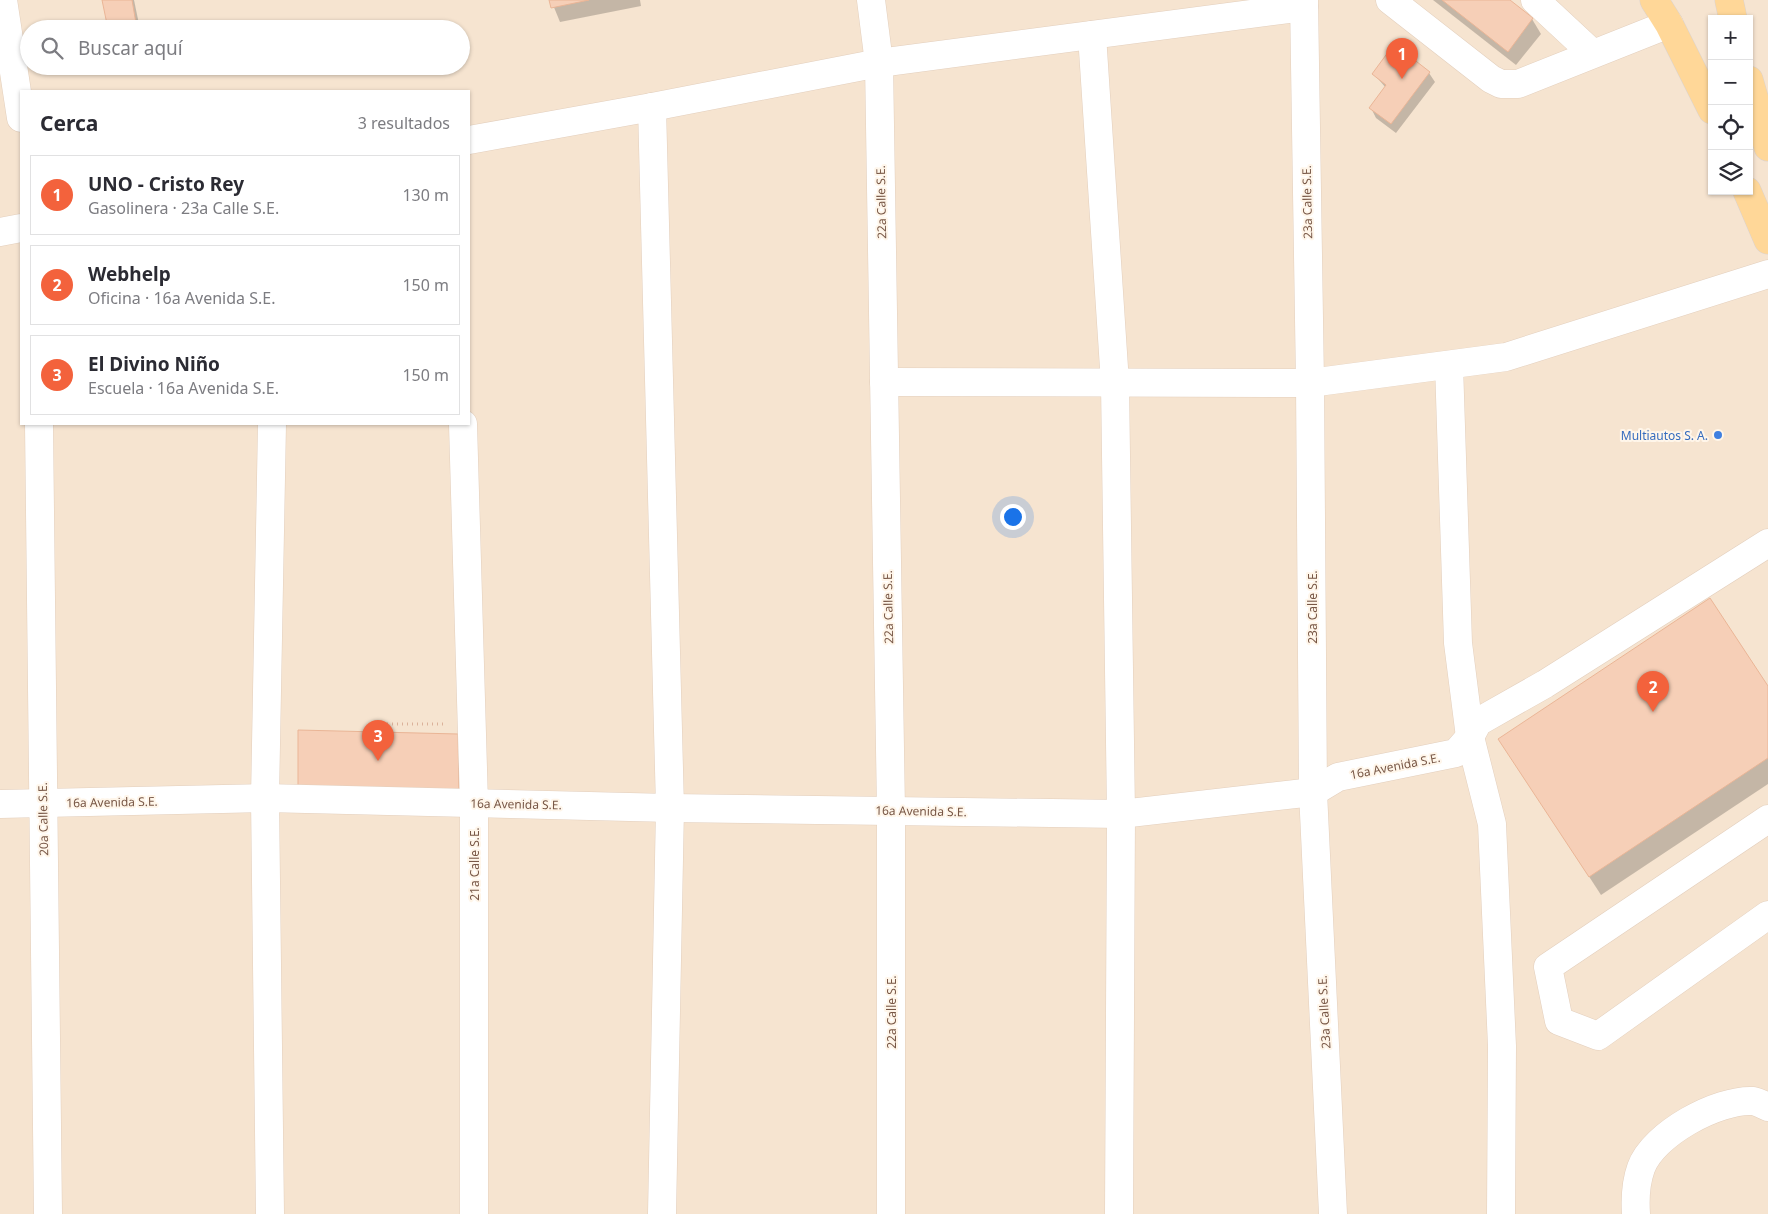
<!DOCTYPE html>
<html lang="es">
<head>
<meta charset="utf-8">
<style>
	:root { --surface:#fff; --page:#f7f7f7; --text:#2b2b33; --muted:#7c7c81; --line:#e1e1e2; --accent:#f3623c }
	body { margin:0; font-family:"Noto Sans",sans-serif; background:var(--page); color:var(--text) }
	.controls { position:absolute; right:15px; top:15px; display:grid; overflow:hidden; border-radius:0px; box-shadow:0 1px 4px #0004 }
	.controls button { width:45px; height:45px; display:grid; place-items:center; padding:0; border:0; border-bottom:1px solid var(--line); background:var(--surface); color:var(--text); font:25px sans-serif }
	.you { position:absolute; left:1012px; top:516px; width:18px; height:18px; margin:-12px; border:4px solid #fff; border-radius:50%; background:#1a73e8; box-shadow:0 0 0 8px #1a73e833 }
	.badge { display:grid; place-items:center; width:32px; height:32px; border-radius:50%; background:var(--accent); color:#fff; font-size:16px; font-weight:700 }
	.pin { position:absolute; translate:-50% -41px; filter:drop-shadow(0 1px 2px #0008) }
	.pin::after { content:''; position:absolute; top:26px; width:18px; height:15px; background:inherit; clip-path:polygon(0 0,100% 0,50% 100%) }
	.list { margin:0; padding:0; list-style:none }
	h2 { display:flex; justify-content:space-between; align-items:center; height:65px; margin:0; padding:0 20px; font-size:21px }
	h2 small { font-size:16px; font-weight:400; color:var(--muted) }
	.list li { display:grid; grid-template-columns:32px 1fr auto; gap:15px; align-items:center; box-sizing:border-box; height:80px; margin:0 10px 10px; padding:0 10px; border:1px solid var(--line); border-radius:0px }
	.list b { display:block; font-size:19px; white-space:nowrap }
	.list p { margin:0; font-size:16px; white-space:nowrap; color:var(--muted) }
	.list em { font-size:16px; font-style:normal; color:var(--muted) }
	.icon { flex:none; width:28px; height:28px; fill:none; stroke:currentColor; stroke-width:2; stroke-linecap:round; stroke-linejoin:round }
	.map { position:relative; flex:none; width:1768px; height:1214px; overflow:hidden }
	.search { position:absolute; background:var(--surface); box-shadow:0 1px 4px #0004; left:20px; top:20px; width:450px; height:55px; display:flex; align-items:center; gap:12px; box-sizing:border-box; padding:0 18px; border-radius:28px; color:var(--muted); font-size:19px }
	.panel { position:absolute; background:var(--surface); box-shadow:0 1px 4px #0004; left:20px; top:90px; width:450px; height:335px; border-radius:0px }
	.map>svg:first-child { display:block }
	.residential { fill:#f6e4d0; fill-rule:evenodd }
	.shadow { fill:#0003 }
	.building { fill:#f6cfb7; stroke:#eab596 }
	.lines { fill:none; stroke-linecap:round; stroke-linejoin:round }
	.minor-casing { stroke:#e3cfbd; stroke-width:29 }
	.major-casing { stroke:#dcd3cf; stroke-width:29 }
	.path { stroke:#dbb29a; stroke-width:3; stroke-dasharray:1 4; stroke-linecap:butt }
	.minor { stroke:#fff; stroke-width:28 }
	.major { stroke:#ffd798; stroke-width:28 }
	.shop-dot { fill:#3f7fe0; stroke:#fff6ea; stroke-width:2 }
	.labels { text-anchor:middle; dominant-baseline:central; stroke-width:4; stroke-linejoin:round; paint-order:stroke }
	.street-label { font-size:12px; fill:#785746; stroke:#fff6ea }
	.shop-label { font-size:12px; fill:#366cbe; stroke:#fff6ea; text-anchor:end }
</style>
</head>
<body>
<div class="map">
<svg width="1768" height="1214" viewBox="0 0 1768 1214">
	<rect width="100%" height="100%" fill="#fef3e2"/>
	<!-- residential -->
	<path class="residential" d="M0,0H1768V1214H0ZM1712,19H1749V191H1712ZM29,29H461V66H29ZM21,91H469V424H21Z"/>
	<!-- shadow -->
	<g class="shadow">
		<polygon points="104,0 134,0 140,29 109,29"/>
		<polygon points="551,0 640,0 641,6 560,22"/>
		<polygon points="1433,0 1508,0 1532,19 1541,34 1516,65"/>
		<polygon points="1429,73 1435,82 1396,133 1376,118 1371,108 1386,88 1374,74"/>
		<polygon points="1768,688 1768,784 1601,895 1500,739"/>
		<polygon points="457,736 466,750 467,807 307,803"/>
	</g>
	<!-- building -->
	<g class="building">
		<polygon points="102,0 132,0 137,29 108,29"/>
		<polygon points="549,0 589,0 551,8"/>
		<polygon points="1442,0 1510,0 1533,18 1508,52"/>
		<polygon points="1394,44 1430,72 1391,124 1369,108 1386,85 1372,74"/>
		<polygon points="1710,598 1768,686 1768,758 1589,877 1498,739"/>
		<polygon points="298,730 458,734 459,792 298,788"/>
	</g>
	<g class="lines">
		<defs>
			<g id="minor">
				<polyline points="3,0 21,118"/>
				<polyline points="871,0 879,63 891,811 891,1214"/>
				<polyline points="1304,0 1310,383 1313,792 1333,1214"/>
				<polyline points="1390,0 1491,79 1501,84 1518,84 1669,24"/>
				<polyline points="1535,0 1592,53"/>
				<polyline points="1092,35 1115,383 1121,814 1119,1214"/>
				<polyline points="652,107 670,808 662,1214"/>
				<polyline points="469,140 652,107 879,63 1304,7"/>
				<polyline points="0,232 21,228"/>
				<polyline points="1449,365 1458,643 1470,737 1492,824 1502,1046 1501,1214"/>
				<polyline points="884,382 1310,383 1506,357 1768,274"/>
				<polyline points="39,424 48,1214"/>
				<polyline points="463,424 474,803 474,1214"/>
				<polyline points="0,804 265,798 670,808 1121,814 1313,792 1338,777 1456,753 1470,737 1478,722 1545,684 1768,543"/>
				<polyline points="1768,819 1548,967 1559,1021 1598,1036 1768,915"/>
				<polyline points="270,1214 265,798 272,424"/>
				<path d="M1636,1214C1635,1199 1636,1182 1641,1168C1653,1134 1718,1099 1753,1101C1758,1102 1764,1105 1768,1107"/>
			</g>
			<g id="major">
				<polyline points="1654,0 1669,24 1712,110"/>
				<polyline points="1729,0 1733,19"/>
				<polyline points="1749,80 1768,147"/>
				<polyline points="1747,191 1768,240"/>
			</g>
		</defs>
		<!-- minor casing -->
		<use href="#minor" class="minor-casing"/>
		<!-- major casing -->
		<use href="#major" class="major-casing"/>
		<!-- path -->
		<polyline class="path" points="372,724 443,724"/>
		<!-- minor -->
		<use href="#minor" class="minor"/>
		<!-- major -->
		<use href="#major" class="major"/>
	</g>
	<!-- markers -->
	<circle class="shop-dot" cx="1718" cy="435" r="5"/>
	<g class="labels">
		<!-- street labels -->
		<g class="street-label">
			<text transform="translate(881 202) rotate(-91)">22a Calle S.E.</text>
			<text transform="translate(1307 202) rotate(-91)">23a Calle S.E.</text>
			<text transform="translate(888 607) rotate(-91)">22a Calle S.E.</text>
			<text transform="translate(1312 607) rotate(-90)">23a Calle S.E.</text>
			<text transform="translate(1395 766) rotate(-11)">16a Avenida S.E.</text>
			<text transform="translate(112 802) rotate(-1)">16a Avenida S.E.</text>
			<text transform="translate(516 804) rotate(1)">16a Avenida S.E.</text>
			<text transform="translate(921 811) rotate(1)">16a Avenida S.E.</text>
			<text transform="translate(43 819) rotate(-91)">20a Calle S.E.</text>
			<text transform="translate(474 864) rotate(-90)">21a Calle S.E.</text>
			<text transform="translate(891 1012) rotate(-90)">22a Calle S.E.</text>
			<text transform="translate(1324 1012) rotate(-93)">23a Calle S.E.</text>
		</g>
		<!-- shop labels -->
		<g class="shop-label">
			<text x="1708" y="435">Multiautos S. A.</text>
		</g>
	</g>
</svg>
<div class="controls">
<button>+</button>
<button>−</button>
<button><svg class="icon" aria-label="locate" viewBox="0 0 24 24"><circle cx="12" cy="12" r="6"/><path d="M12 2v4M12 18v4M2 12h4M18 12h4"/></svg></button>
<button><svg class="icon" aria-label="layers" viewBox="0 0 24 24"><path d="M12 4l9 5-9 5-9-5zM3 14l9 5 9-5"/></svg></button>
</div>
<div class="you"></div>
<div class="pin badge" style="left:1402px;top:79px">1</div>
<div class="pin badge" style="left:1653px;top:712px">2</div>
<div class="pin badge" style="left:378px;top:761px">3</div>
<div class="search"><svg class="icon" aria-label="search" viewBox="0 0 24 24"><circle cx="10" cy="10" r="6"/><path d="M15 15l6 6"/></svg>Buscar aquí</div>
<section class="panel">
<h2>Cerca<small>3 resultados</small></h2>
<ul class="list">
<li><span class="badge">1</span><div><b>UNO - Cristo Rey</b><p>Gasolinera · 23a Calle S.E.</p></div><em>130 m</em></li>
<li><span class="badge">2</span><div><b>Webhelp</b><p>Oficina · 16a Avenida S.E.</p></div><em>150 m</em></li>
<li><span class="badge">3</span><div><b>El Divino Niño</b><p>Escuela · 16a Avenida S.E.</p></div><em>150 m</em></li>
</ul>
</section>
</div>
</body>
</html>
